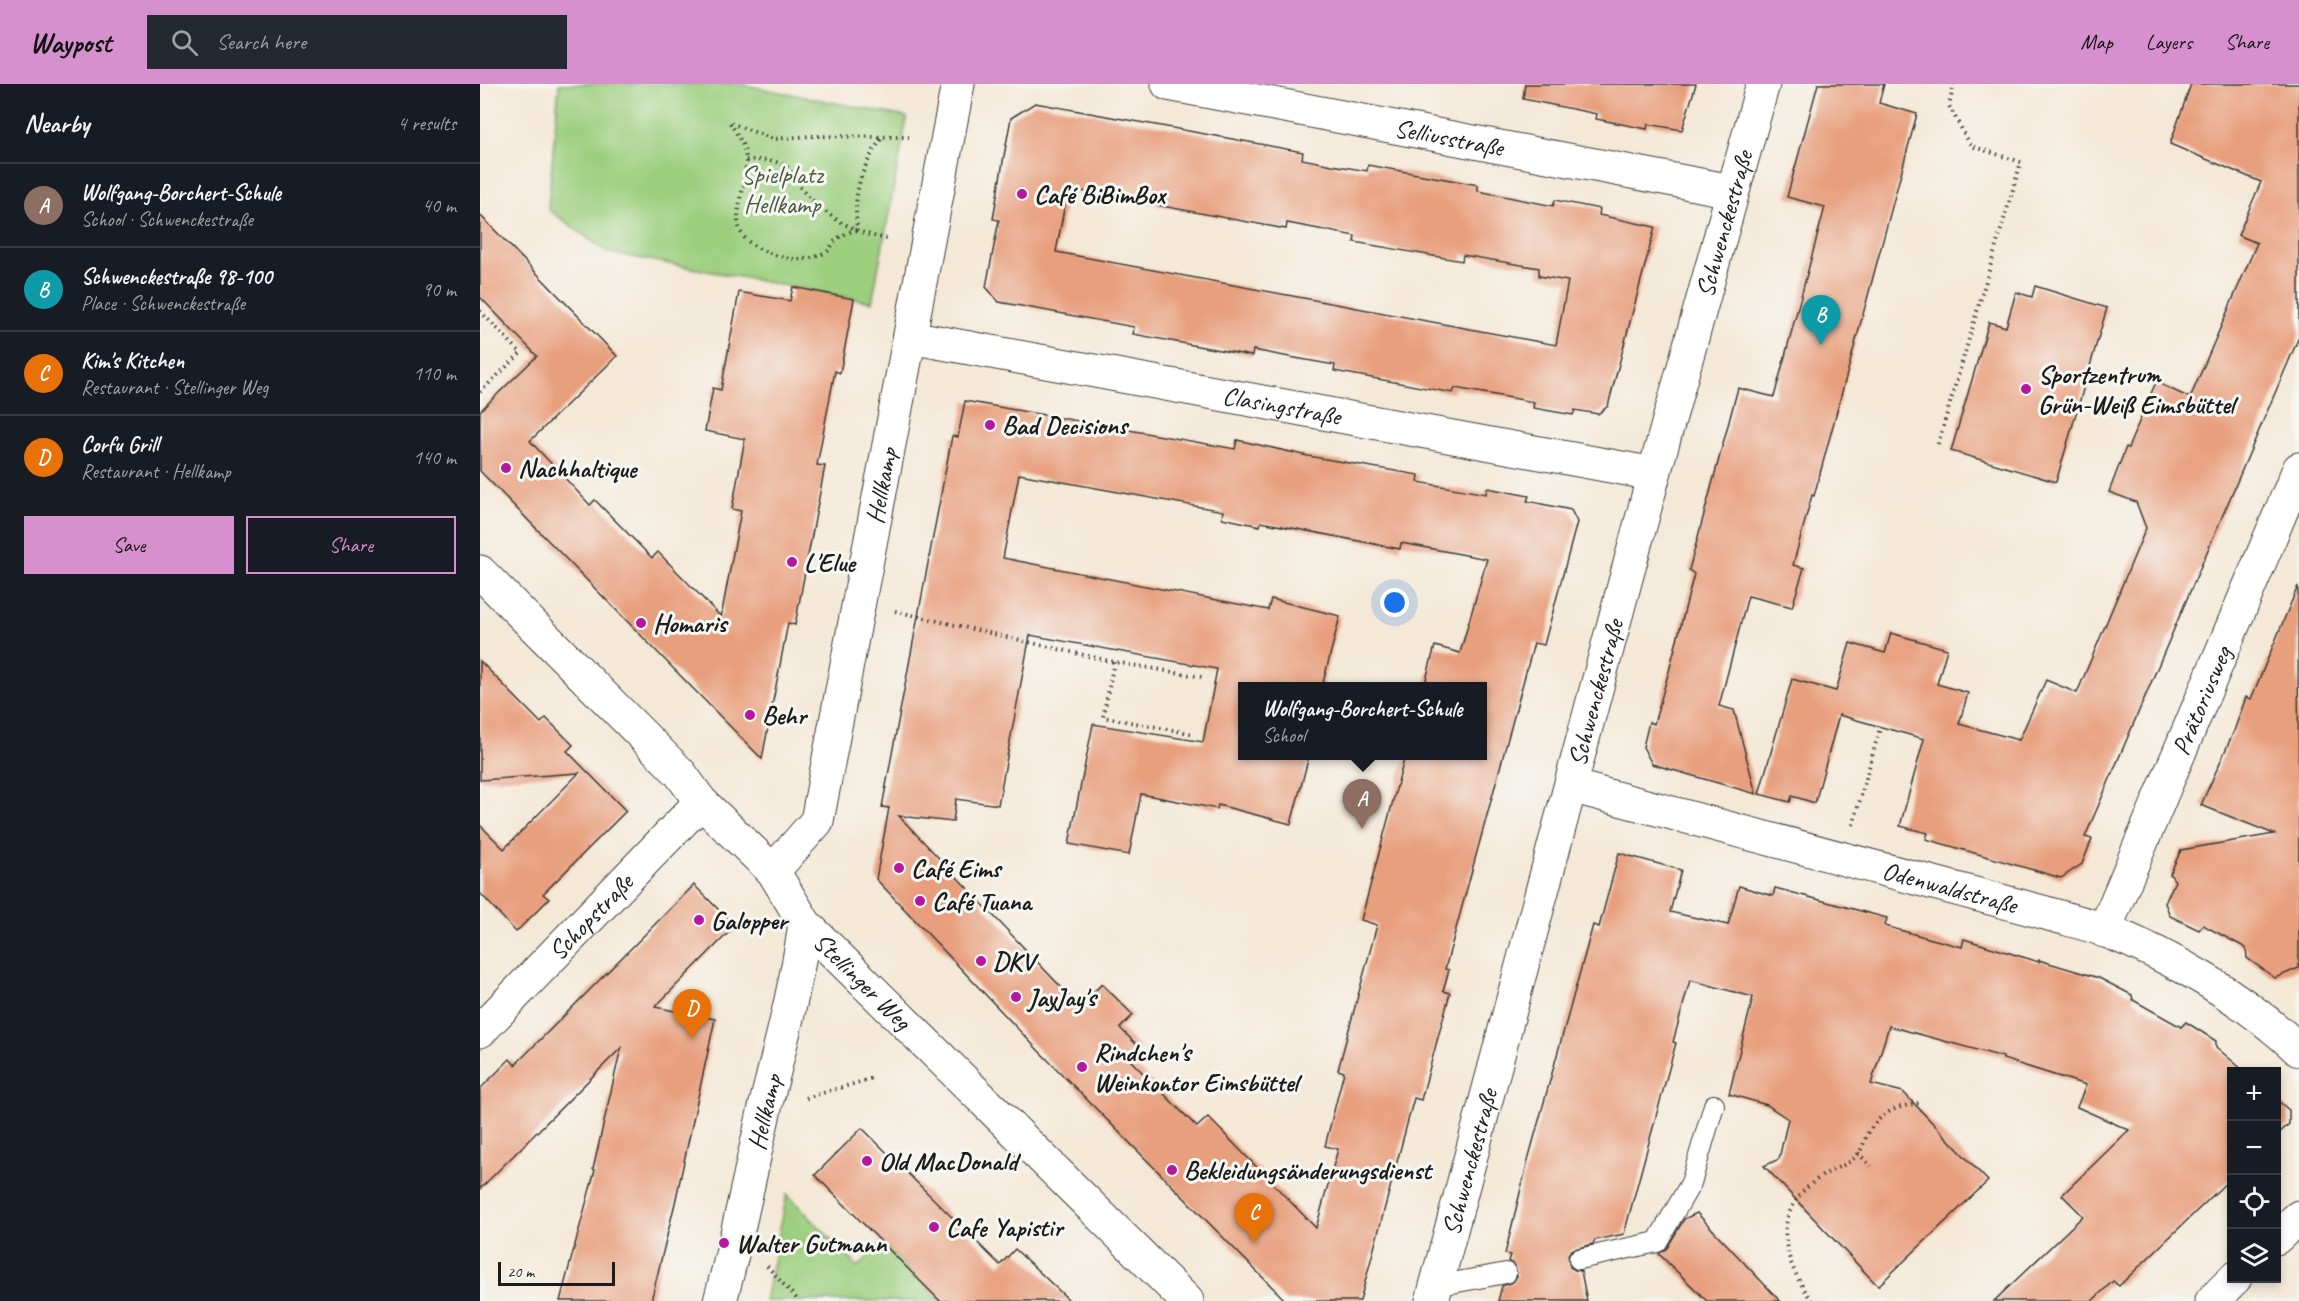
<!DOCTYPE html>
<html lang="en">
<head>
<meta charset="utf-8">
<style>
	:root { --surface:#171b24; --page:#242831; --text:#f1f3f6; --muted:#9ea1a6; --line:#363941; --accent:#d690ce }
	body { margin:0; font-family:Caveat,sans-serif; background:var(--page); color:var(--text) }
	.controls { position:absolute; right:18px; bottom:18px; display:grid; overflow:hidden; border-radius:0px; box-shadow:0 3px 9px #0003 }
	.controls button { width:54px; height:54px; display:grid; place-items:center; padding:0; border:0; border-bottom:2px solid var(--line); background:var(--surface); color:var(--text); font:30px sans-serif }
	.scale { position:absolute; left:18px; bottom:15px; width:117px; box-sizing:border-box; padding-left:6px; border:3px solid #1c1c1c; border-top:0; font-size:16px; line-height:21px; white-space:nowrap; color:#1c1c1c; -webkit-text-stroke:4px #f6f6f2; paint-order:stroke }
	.you { position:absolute; left:915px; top:519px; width:21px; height:21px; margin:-15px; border:4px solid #fff; border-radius:50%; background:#1a73e8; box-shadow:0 0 0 9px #1a73e833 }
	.badge { display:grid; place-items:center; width:39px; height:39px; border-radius:50%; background:var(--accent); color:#fff; font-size:20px; font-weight:700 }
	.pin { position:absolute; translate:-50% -50px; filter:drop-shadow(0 2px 3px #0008) }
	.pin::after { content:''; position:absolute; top:32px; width:21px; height:18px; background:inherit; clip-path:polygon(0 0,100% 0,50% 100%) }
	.popup { position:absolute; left:758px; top:598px; width:249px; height:78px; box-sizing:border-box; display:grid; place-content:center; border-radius:0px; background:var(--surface); filter:drop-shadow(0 2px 4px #0005); font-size:20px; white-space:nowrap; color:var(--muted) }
	.popup b { font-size:22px; color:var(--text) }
	.popup::after { content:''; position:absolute; left:50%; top:100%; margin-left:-12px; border:12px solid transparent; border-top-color:var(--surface) }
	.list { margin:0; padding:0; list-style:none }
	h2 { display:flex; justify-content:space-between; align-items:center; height:78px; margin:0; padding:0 24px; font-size:26px }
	h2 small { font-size:20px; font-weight:400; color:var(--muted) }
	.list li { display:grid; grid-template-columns:39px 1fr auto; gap:18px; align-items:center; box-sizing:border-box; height:84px; padding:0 24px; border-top:2px solid var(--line) }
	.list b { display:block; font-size:22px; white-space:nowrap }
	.list p { margin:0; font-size:20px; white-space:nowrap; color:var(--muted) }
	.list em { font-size:20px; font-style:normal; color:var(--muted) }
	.actions { display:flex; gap:12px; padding:18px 24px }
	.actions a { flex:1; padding:14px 0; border:2px solid var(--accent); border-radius:0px; text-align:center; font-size:21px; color:var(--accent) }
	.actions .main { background:var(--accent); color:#111 }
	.icon { flex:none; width:33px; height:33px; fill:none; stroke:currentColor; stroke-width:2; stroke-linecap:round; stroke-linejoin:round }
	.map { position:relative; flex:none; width:1819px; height:1217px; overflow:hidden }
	header { display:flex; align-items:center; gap:36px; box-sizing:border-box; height:84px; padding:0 30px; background:var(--accent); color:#111 }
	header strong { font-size:28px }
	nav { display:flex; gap:33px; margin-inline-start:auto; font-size:21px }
	.search { width:420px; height:54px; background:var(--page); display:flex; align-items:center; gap:15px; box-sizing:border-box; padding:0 21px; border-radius:0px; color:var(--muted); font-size:22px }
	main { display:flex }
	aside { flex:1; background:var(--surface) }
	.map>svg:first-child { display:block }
	.green { fill:#9dcf7f; stroke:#5c764e; stroke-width:1.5 }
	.building { fill:#e89f7d; fill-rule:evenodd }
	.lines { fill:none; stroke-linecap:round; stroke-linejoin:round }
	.service-casing { stroke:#3c3b38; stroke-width:22 }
	.minor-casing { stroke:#3c3b38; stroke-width:35 }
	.path { stroke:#3c3b38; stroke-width:4; stroke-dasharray:1.5 4.5; stroke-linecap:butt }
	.service { stroke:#fff; stroke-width:20 }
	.minor { stroke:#fff; stroke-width:33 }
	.poi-dot { fill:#b5179e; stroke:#f6f6f2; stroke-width:2 }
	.labels { text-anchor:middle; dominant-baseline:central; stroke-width:6; stroke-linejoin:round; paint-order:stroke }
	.street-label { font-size:26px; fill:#1c1c1c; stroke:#f6f6f2 }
	.park-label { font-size:26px; fill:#495b3f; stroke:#f6f6f2 }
	.poi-label { font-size:26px; font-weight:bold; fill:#1c1c1c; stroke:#f6f6f2; text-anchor:start }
</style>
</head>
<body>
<header>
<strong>Waypost</strong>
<div class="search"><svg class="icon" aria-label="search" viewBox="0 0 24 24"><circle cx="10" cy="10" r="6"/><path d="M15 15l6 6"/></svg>Search here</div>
<nav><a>Map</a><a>Layers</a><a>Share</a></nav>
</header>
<main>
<aside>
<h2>Nearby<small>4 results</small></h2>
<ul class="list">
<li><span class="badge" style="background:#8d6e63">A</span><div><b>Wolfgang-Borchert-Schule</b><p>School · Schwenckestraße</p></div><em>40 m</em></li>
<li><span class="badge" style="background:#0f9aa8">B</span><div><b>Schwenckestraße 98-100</b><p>Place · Schwenckestraße</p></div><em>90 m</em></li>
<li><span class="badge" style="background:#e8710a">C</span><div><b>Kim's Kitchen</b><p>Restaurant · Stellinger Weg</p></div><em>110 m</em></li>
<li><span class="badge" style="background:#e8710a">D</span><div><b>Corfu Grill</b><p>Restaurant · Hellkamp</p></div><em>140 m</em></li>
</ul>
<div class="actions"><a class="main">Save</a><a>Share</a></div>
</aside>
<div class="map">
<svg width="1819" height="1217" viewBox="0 0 1819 1217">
	<rect width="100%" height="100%" fill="#f6f6f2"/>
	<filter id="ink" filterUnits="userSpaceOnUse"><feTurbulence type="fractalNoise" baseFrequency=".0167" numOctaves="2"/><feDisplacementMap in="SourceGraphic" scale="12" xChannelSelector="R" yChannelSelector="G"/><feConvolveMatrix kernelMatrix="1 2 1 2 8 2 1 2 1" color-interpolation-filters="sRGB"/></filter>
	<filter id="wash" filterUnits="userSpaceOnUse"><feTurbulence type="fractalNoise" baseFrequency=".008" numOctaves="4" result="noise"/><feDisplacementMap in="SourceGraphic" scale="24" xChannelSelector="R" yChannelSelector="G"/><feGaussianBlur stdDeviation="1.35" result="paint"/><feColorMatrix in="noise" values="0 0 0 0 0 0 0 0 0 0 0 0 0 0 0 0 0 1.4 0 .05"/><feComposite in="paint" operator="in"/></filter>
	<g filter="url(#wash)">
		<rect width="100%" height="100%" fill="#f4e8d6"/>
		<!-- green -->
		<g class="green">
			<polygon points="79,0 260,0 427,33 392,218 127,168 68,125"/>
			<polygon points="307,1110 378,1183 402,1159 460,1217 285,1217"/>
		</g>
		<g id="blocks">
			<!-- building -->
			<g class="building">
				<polygon points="1045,0 1216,0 1202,46 1168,40 1167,45 1116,35 1117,30 1043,15"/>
				<polygon points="1338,0 1404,0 1399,19 1437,30 1334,412 1332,411 1313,481 1324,484 1312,523 1268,512 1239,622 1254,626 1276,710 1172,680 1163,663 1169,638 1174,640 1189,587 1214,490 1209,486 1258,304 1294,313 1345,123 1307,113"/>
				<polygon points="1711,0 1819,0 1819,253 1605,753 1612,755 1602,780 1581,794 1446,755 1448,749 1420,742 1444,655 1359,631 1335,719 1312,712 1310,718 1279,710 1312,595 1356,607 1370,559 1405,569 1411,549 1467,565 1457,600 1488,609 1479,640 1539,656 1566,596 1597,609 1666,444 1656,418 1629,408 1646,363 1648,364 1676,298 1710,314 1777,159 1758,151 1781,98 1690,60"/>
				<path d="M555,19L823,68L822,75L852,81L887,87L888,81L998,101V107L1073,122L1075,116L1120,125L1119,131L1175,143L1128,322L1118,330L1095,326L1093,331L1053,324L1054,318L1015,311L975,304L973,309L854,287L855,281L815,274L773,266L772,272L653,250L654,243L519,218L506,203L519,136L513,135L524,72L531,34ZM596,106L806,145L807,139L839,145L875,152L874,158L982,177L983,171L1059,184V192L1088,197L1076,261L576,168L587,109L595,111Z"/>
				<polygon points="0,131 137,272 50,357 110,421 115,416 172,474 178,468 241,533 261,427 252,425 265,355 225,347 233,304 241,306 259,208 310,217 313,203 374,215 360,289 355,287 337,381 345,382 315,541 308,539 282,675 0,387 0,327 57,272 0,213"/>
				<polygon points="1555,202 1627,224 1576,398 1471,367 1509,238 1526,243 1536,208 1552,213"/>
				<path d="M485,317L755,365L757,356L828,372L939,391L938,398L1006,410L1007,404L1049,412L1047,417L1091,426L1097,438L1064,561L1054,559L965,885L969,886L963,907L970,909L941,1016L934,1014L880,1217H806L556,964L396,795L409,724L402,723L472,352L478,353ZM539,390L743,427L742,434L780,442L781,438L920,465L921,459L1007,475L980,569L955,562L944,603H1002V672H925L881,836L897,841L858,986L864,988L845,1062L858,1065L836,1144L728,1033L717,1043L649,975L660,964L640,944L653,931L622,900L599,922L419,732L473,738L476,715L518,721L550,551L737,585L723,658L613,640L589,760L649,771L661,710L737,725L738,721L811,740L829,672H762V603H842L860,532L791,515L788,526L523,474Z"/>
				<polygon points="1818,502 1819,884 1795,894 1767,874 1766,864 1723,841 1719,846 1690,832 1685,819 1695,797 1690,790 1701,766 1794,750 1721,721 1754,647 1766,613 1771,615"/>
				<polygon points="0,577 61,639 66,634 93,661 87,667 146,727 63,810 69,815 36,848 0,809 0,741 24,765 99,689 0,696"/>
				<polygon points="1139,769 1201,786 1190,828 1248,841 1259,802 1293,812 1295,804 1407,834 1405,842 1448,854 1482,863 1484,855 1559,878 1559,876 1619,894 1652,911 1653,916 1701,943 1706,938 1736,957 1736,963 1764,987 1752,987 1752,1093 1639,1202 1633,1197 1612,1217 1514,1217 1603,1132 1582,1111 1649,1046 1597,1023 1606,1001 1523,975 1523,973 1409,942 1391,1000 1423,1008 1508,1097 1398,1202 1284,1082 1299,1075 1308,1035 1287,1021 1249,1010 1273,913 1210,896 1193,958 1196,959 1144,1150 1115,1156 1113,1160 1091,1166 1088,1171 1090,1183 1095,1186 1101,1187 1107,1217 1018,1217 1022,1202 1033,1198 1037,1192 1035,1182 1028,1177 1030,1171 1025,1170 1048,1076 1113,841 1119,843"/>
				<polygon points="214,801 255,842 175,923 235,935 195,1119 171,1217 80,1217 115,1086 113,1085 141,964 0,1105 0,1005 30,975 35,981"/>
				<polygon points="1797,1016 1809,1026 1809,1040 1797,1051"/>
				<polygon points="382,1044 520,1181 535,1165 590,1217 460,1217 335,1091"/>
				<polygon points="1217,1129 1300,1217 1227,1217 1179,1170 1187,1164 1204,1135"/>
			</g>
		</g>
	</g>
	<g filter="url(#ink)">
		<use href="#blocks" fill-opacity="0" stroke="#3c3b38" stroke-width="1.5"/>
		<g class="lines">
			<defs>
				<g id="service">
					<polyline points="1099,1175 1177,1158 1211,1099 1234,1021"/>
					<polyline points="956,1202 1026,1189"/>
				</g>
				<g id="minor">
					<path id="s1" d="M688,0L1252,107"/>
					<path id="s2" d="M430,253L1174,390"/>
					<path id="s3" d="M0,488L200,689L221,718L293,787L325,840L707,1217"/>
					<path id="s4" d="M1091,702L1566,829C1585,835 1605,839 1624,846C1694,873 1765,915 1819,966"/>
					<path id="s5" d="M293,787L337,737L478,0"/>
					<path id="s6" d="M1624,847L1819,385"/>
					<path id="s7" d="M0,947L221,718"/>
					<polyline points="1796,1154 1819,1133"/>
					<path id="s8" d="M240,1217C258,1153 270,1089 285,1024C300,963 316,903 325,840"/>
					<path id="s9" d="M952,1217L1174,390L1283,0"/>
					<polyline points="1732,1217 1755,1194"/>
				</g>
			</defs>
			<!-- service casing -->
			<use href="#service" class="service-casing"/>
			<!-- minor casing -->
			<use href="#minor" class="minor-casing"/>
			<!-- path -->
			<g class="path">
				<path d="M250,39C257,50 266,63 266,77C266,122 235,151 295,171C313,177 328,177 344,169C351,167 351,160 356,156C361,151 370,148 377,145C373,105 381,85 403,52"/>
				<polyline points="251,39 293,55 330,52 429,53"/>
				<path d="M266,76C278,76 296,75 307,83C313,88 317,99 322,106C344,131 376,151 409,155"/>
				<polyline points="0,227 41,269 0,308"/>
				<polyline points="1458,360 1541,78 1491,62 1469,22 1474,0"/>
				<polyline points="415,527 634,578 722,593"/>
				<polyline points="634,578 623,633 714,650"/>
				<polyline points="1373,741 1400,644"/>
				<polyline points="326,1014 393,994"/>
				<polyline points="1378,1069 1391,1082"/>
				<polyline points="287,1182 319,1217"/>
				<path d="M1332,1217C1302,1174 1289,1129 1339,1094C1351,1085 1368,1082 1378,1070C1383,1064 1384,1056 1388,1049C1401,1028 1417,1022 1441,1019"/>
			</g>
			<!-- service -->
			<use href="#service" class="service"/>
			<!-- minor -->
			<use href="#minor" class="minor"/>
		</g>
	</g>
	<!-- markers -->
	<g class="poi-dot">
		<circle cx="542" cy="110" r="6"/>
		<circle cx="1546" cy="305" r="6"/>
		<circle cx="510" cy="341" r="6"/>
		<circle cx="26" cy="384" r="6"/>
		<circle cx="312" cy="478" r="6"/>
		<circle cx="161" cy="539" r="6"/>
		<circle cx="270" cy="631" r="6"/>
		<circle cx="419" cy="784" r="6"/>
		<circle cx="440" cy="817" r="6"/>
		<circle cx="219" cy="836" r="6"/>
		<circle cx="501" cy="877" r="6"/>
		<circle cx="536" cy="913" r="6"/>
		<circle cx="602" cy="983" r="6"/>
		<circle cx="387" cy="1077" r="6"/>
		<circle cx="692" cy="1086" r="6"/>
		<circle cx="454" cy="1143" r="6"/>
		<circle cx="244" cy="1159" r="6"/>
	</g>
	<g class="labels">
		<!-- street labels -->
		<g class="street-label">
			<text stroke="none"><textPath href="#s1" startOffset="286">Selliusstraße</textPath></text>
			<text stroke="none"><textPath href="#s9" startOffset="1116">Schwenckestraße</textPath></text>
			<text stroke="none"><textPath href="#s2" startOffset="378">Clasingstraße</textPath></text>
			<text stroke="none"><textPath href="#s5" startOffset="408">Hellkamp</textPath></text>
			<text stroke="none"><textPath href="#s9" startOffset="630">Schwenckestraße</textPath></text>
			<text stroke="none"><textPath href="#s6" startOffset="250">Prätoriusweg</textPath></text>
			<text stroke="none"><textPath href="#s4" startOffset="392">Odenwaldstraße</textPath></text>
			<text stroke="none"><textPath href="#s7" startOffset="159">Schopstraße</textPath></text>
			<text stroke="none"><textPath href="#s3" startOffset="562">Stellinger Weg</textPath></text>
			<text stroke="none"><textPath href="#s8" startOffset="194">Hellkamp</textPath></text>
			<text stroke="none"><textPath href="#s9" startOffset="144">Schwenckestraße</textPath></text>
		</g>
		<!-- park labels -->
		<g class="park-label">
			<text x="302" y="90">Spielplatz<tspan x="302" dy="30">Hellkamp</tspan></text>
		</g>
		<!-- poi labels -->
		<g class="poi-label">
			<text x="554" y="110">Café BiBimBox</text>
			<text x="1558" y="290">Sportzentrum<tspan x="1558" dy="30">Grün-Weiß Eimsbüttel</tspan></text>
			<text x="522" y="341">Bad Decisions</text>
			<text x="38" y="384">Nachhaltique</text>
			<text x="324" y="478">L'Elue</text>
			<text x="173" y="539">Homaris</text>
			<text x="282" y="631">Behr</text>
			<text x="431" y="784">Café Eims</text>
			<text x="452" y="817">Café Tuana</text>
			<text x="231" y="836">Galopper</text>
			<text x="513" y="877">DKV</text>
			<text x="548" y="913">JayJay's</text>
			<text x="614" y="968">Rindchen's<tspan x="614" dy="30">Weinkontor Eimsbüttel</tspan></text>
			<text x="399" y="1077">Old MacDonald</text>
			<text x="704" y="1086">Bekleidungsänderungsdienst</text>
			<text x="466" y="1143">Cafe Yapistir</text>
			<text x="256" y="1159">Walter Gutmann</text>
		</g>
	</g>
</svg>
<div class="controls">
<button>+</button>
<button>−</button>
<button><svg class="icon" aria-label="locate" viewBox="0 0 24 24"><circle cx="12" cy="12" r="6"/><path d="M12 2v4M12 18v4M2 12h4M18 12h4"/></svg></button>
<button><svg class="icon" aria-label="layers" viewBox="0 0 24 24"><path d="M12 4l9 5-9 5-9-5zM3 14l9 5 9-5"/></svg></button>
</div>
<div class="scale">20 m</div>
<div class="you"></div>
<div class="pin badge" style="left:882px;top:745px;background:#8d6e63">A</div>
<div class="popup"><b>Wolfgang-Borchert-Schule</b>School</div>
<div class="pin badge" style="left:1341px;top:261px;background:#0f9aa8">B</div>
<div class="pin badge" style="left:774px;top:1159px;background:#e8710a">C</div>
<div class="pin badge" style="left:212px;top:955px;background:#e8710a">D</div>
</div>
</main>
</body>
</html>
